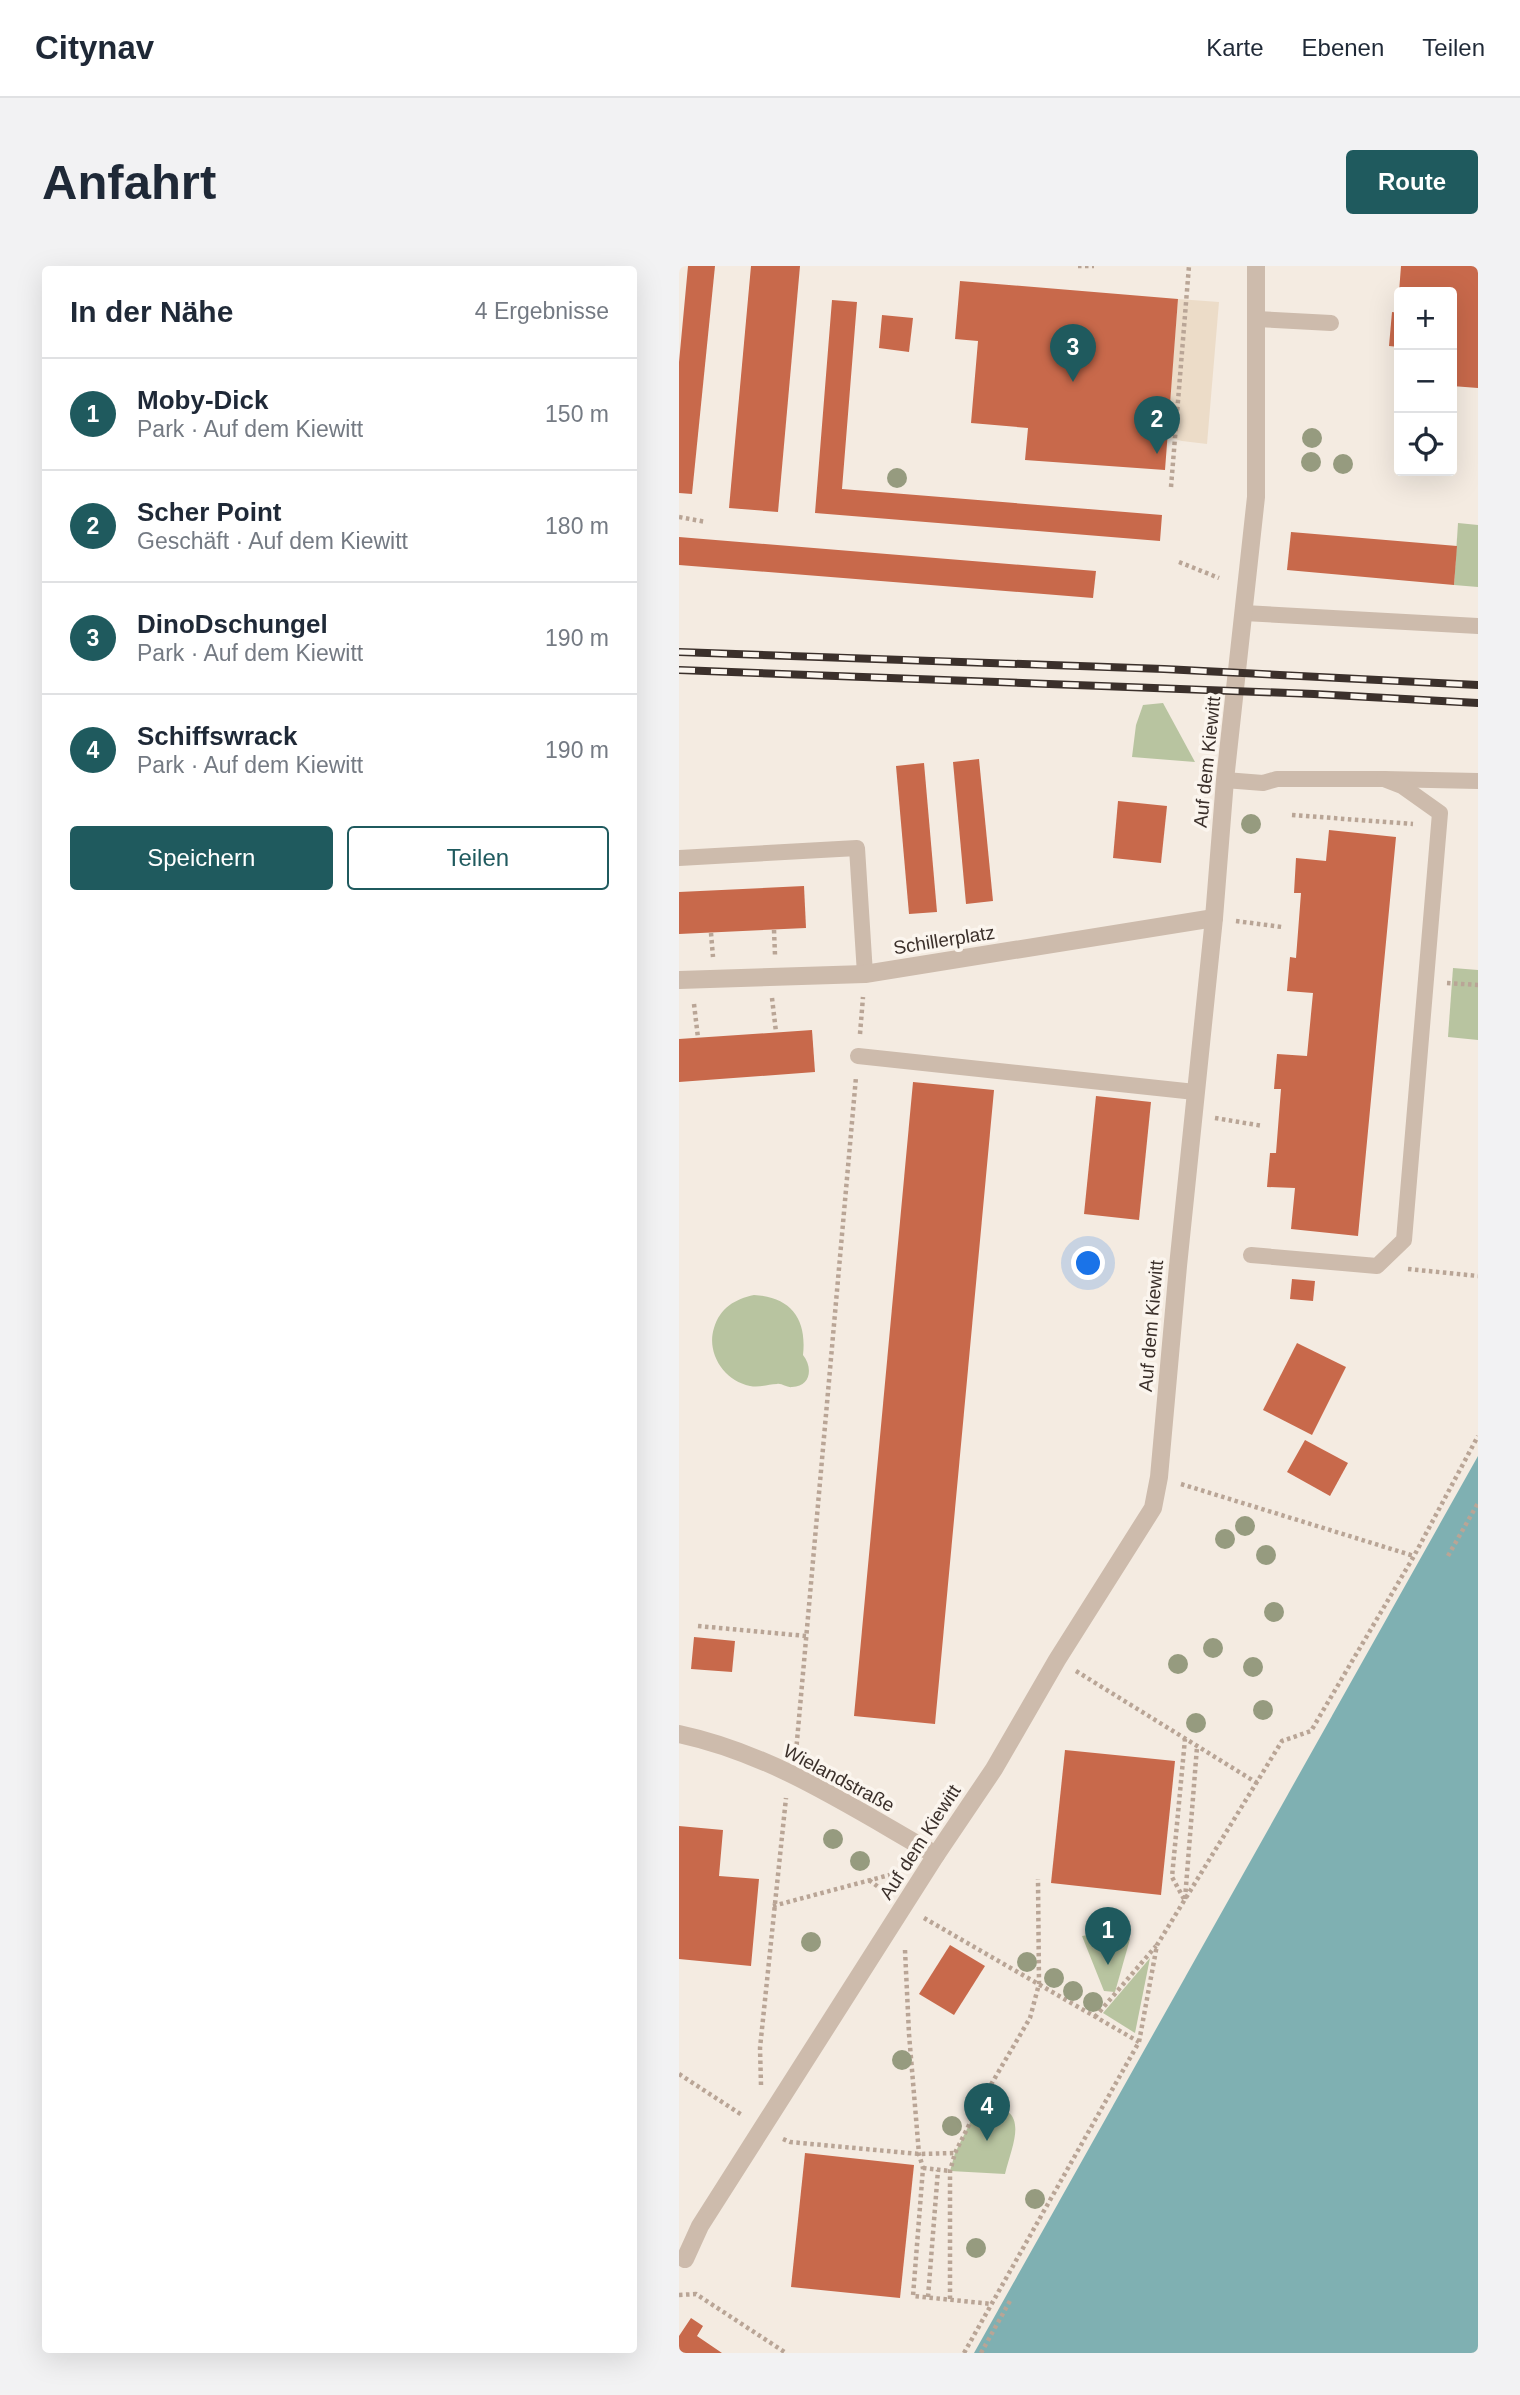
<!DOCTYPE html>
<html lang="de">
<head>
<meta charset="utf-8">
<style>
	:root { --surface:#fff; --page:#f2f2f3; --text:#1f2937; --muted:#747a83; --line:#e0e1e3; --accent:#1f5a5e }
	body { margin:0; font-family:Helvetica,sans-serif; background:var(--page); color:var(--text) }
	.controls { position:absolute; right:21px; top:21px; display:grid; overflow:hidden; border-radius:7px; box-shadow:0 7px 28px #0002 }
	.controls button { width:63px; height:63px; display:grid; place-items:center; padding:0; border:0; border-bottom:2px solid var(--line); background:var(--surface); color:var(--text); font:35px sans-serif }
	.you { position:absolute; left:410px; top:998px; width:24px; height:24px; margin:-18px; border:5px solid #fff; border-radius:50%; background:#1a73e8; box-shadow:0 0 0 10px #1a73e833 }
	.badge { display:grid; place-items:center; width:46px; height:46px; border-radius:50%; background:var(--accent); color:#fff; font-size:23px; font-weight:700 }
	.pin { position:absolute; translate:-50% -58px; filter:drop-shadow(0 2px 4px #0008) }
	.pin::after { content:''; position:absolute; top:37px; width:24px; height:21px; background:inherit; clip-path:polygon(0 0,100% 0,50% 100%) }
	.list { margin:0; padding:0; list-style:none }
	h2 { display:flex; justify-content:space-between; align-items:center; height:91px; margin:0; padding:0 28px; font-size:30px }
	h2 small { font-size:23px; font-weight:400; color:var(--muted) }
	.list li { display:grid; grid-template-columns:46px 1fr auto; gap:21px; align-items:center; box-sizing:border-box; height:112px; padding:0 28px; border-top:2px solid var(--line) }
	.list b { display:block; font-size:26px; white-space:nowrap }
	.list p { margin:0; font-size:23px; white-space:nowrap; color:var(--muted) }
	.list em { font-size:23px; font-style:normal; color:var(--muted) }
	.actions { display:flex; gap:14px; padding:21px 28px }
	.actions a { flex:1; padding:16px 0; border:2px solid var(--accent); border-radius:7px; text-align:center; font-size:24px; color:var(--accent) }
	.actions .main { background:var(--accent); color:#fff }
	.icon { flex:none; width:38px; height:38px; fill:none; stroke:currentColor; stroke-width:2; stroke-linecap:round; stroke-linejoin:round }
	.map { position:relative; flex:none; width:799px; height:2087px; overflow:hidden; border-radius:7px }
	header { display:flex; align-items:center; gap:42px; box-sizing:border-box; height:98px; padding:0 35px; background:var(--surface); border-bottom:2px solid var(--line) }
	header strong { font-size:33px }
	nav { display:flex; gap:38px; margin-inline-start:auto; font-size:24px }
	.intro { display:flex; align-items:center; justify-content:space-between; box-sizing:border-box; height:168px; padding:0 42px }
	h1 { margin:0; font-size:49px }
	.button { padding:18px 32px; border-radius:7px; background:var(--accent); color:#fff; font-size:24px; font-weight:700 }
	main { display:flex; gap:42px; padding:0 42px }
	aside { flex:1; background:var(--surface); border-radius:7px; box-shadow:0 7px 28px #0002 }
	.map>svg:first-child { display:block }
	.green { fill:#b8c4a0 }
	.plaza { fill:#ecdcc8 }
	.water { fill:#7fb0b2 }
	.building { fill:#c8694b }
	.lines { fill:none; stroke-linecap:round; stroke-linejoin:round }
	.path { stroke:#b9a596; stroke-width:4.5; stroke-dasharray:3.5 3.5; stroke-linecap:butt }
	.service { stroke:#cdbbac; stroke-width:16 }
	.minor { stroke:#cdbbac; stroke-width:18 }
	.rail-casing { stroke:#3b302b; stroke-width:8 }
	.rail { stroke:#fbf5ee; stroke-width:5; stroke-dasharray:16; stroke-linecap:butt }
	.tree { fill:#969b7f }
	.labels { text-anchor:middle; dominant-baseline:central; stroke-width:7; stroke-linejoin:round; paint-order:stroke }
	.street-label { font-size:19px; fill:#3b302b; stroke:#fbf5ee }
</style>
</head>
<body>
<header>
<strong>Citynav</strong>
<nav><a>Karte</a><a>Ebenen</a><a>Teilen</a></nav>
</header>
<div class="intro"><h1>Anfahrt</h1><a class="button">Route</a></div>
<main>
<aside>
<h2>In der Nähe<small>4 Ergebnisse</small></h2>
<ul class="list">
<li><span class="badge">1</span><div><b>Moby-Dick</b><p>Park · Auf dem Kiewitt</p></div><em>150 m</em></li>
<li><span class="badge">2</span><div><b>Scher Point</b><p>Geschäft · Auf dem Kiewitt</p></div><em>180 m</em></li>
<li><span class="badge">3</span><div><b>DinoDschungel</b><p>Park · Auf dem Kiewitt</p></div><em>190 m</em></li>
<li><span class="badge">4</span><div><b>Schiffswrack</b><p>Park · Auf dem Kiewitt</p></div><em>190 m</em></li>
</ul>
<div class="actions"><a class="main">Speichern</a><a>Teilen</a></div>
</aside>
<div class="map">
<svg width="799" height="2087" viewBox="0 0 799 2087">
	<rect width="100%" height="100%" fill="#f4ebe1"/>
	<!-- green -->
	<g class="green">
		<polygon points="779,257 799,259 799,321 775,319"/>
		<polygon points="484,437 516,496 453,491 457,459 464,439"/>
		<polygon points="774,702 799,704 799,774 769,771"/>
		<path d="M75,1029C112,1031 128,1053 124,1089C134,1101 132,1121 113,1121C108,1122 103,1117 98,1118C89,1118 81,1122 71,1120C45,1115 27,1087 35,1062C41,1042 56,1033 75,1029Z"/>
		<polygon points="427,1666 451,1673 436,1726 425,1725 403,1670"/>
		<polygon points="471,1692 456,1767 424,1747"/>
		<path d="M300,1839C353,1839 335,1873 326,1908L271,1905L276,1887Z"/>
	</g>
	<!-- plaza -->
	<polygon class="plaza" points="499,33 540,36 528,178 503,175 488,171"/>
	<!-- water -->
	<polygon class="water" points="799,1190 799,2087 295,2087"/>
	<!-- building -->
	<g class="building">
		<polygon points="9,0 36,0 13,228 0,227 0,96"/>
		<polygon points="72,0 121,0 99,246 50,242"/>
		<polygon points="722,0 799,0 799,122 773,120 773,26 720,26"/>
		<polygon points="281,15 499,33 486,204 346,194 349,162 292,157 299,75 276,73"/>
		<polygon points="153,34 178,36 163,223 483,249 481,275 136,247"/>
		<polygon points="713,46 720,47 720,81 710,80"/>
		<polygon points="203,49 234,52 230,86 200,82"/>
		<polygon points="612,266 778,280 775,319 608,304"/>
		<polygon points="0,271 417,305 414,332 0,299"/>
		<polygon points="300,493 314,635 287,638 274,496"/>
		<polygon points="245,497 258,646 230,648 217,500"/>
		<polygon points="439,535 488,540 482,597 434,592"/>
		<polygon points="650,564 717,571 679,970 612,963 616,922 588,921 591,887 597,887 602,823 595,823 598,788 628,790 634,727 608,725 611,691 617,692 622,627 615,627 617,592 647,595"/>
		<polygon points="125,620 127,662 0,668 0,626"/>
		<polygon points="133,764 136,806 0,816 0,773"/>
		<polygon points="234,816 315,824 256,1458 175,1450"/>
		<polygon points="417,830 472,836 460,954 405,948"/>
		<polygon points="613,1013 636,1015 634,1035 611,1033"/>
		<polygon points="618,1077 667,1101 633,1169 584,1144"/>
		<polygon points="626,1174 669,1197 651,1230 608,1206"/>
		<polygon points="15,1371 56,1375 53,1406 12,1403"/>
		<polygon points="386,1484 496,1495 482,1629 372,1617"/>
		<polygon points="0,1560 44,1564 40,1610 80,1613 72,1700 0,1693"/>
		<polygon points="271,1679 306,1700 275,1749 240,1728"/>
		<polygon points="126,1887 235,1899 221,2032 112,2021"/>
		<polygon points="12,2052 24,2060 18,2070 43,2087 0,2087 0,2070"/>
	</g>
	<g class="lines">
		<!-- path -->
		<g class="path">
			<polyline points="399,0 415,0"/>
			<polyline points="492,221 510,0"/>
			<polyline points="0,251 27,256"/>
			<polyline points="500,296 540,312"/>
			<polyline points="613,549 734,558"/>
			<polyline points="557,655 603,661"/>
			<polyline points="95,664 96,689"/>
			<polyline points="32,667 34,691"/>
			<polyline points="768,717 799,719"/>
			<polyline points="93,732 97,766"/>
			<polyline points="15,738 19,772"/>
			<polyline points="181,768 184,731"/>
			<polyline points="536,852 584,860"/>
			<polyline points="729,1003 799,1010"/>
			<polyline points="502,1218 735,1290"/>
			<polyline points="769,1290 799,1237"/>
			<polyline points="19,1360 127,1370"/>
			<polyline points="397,1405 578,1517"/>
			<polyline points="117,1486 177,811"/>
			<polyline points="190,1614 206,1626"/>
			<polyline points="505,1633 493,1611 506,1473"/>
			<polyline points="506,1633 518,1481"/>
			<polyline points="94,1640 218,1607"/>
			<polyline points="245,1652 460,1776"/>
			<polyline points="226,1684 230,1768 240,1888 244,1902 234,2030 313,2038"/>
			<polyline points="416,1751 477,1680"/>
			<polyline points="0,1808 63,1849"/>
			<polyline points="82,1819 81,1782 107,1532"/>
			<polyline points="104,1873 111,1876 240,1888 276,1887"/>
			<polyline points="244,1902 271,1905"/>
			<polyline points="0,2029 17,2028 107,2087"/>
			<polyline points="249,2031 259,1904"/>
			<polyline points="271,2033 271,1905 276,1887 300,1839 351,1752 360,1718 359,1613"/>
			<polyline points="285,2087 460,1776 478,1679 603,1475 632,1465 735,1290 799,1170"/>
			<polyline points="302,2087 332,2033"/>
		</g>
		<!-- service -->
		<g class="service">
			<polyline points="577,53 652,57"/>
			<polyline points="565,347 799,360"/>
			<polyline points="546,514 584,517 598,513 705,513 799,515"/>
			<polyline points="0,592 178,582 186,708"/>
			<polyline points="179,790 516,826"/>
			<polyline points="572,989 698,1000 725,974 761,547 723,520 705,513"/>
		</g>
		<!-- minor -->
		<g class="minor">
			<polyline points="0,714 186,708 535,652"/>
			<path d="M0,1468C94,1488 174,1542 257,1589"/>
			<polyline points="6,1993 21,1960 257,1589 315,1503 378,1394 474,1242 480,1211 499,1000 535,652 546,514 577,231 577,0"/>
		</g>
		<defs>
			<g id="rail">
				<polyline points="0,386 485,403 799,419"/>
				<polyline points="0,404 635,428 799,437"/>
			</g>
		</defs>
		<!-- rail casing -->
		<use href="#rail" class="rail-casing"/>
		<!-- rail -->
		<use href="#rail" class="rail"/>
	</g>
	<!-- trees -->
	<g class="tree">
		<circle cx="633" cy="172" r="10"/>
		<circle cx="632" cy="196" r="10"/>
		<circle cx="664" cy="198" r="10"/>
		<circle cx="218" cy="212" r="10"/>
		<circle cx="572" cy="558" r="10"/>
		<circle cx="566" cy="1260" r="10"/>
		<circle cx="546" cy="1273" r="10"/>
		<circle cx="587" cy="1289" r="10"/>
		<circle cx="595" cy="1346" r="10"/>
		<circle cx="534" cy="1382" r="10"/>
		<circle cx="499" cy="1398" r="10"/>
		<circle cx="574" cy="1401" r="10"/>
		<circle cx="584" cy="1444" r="10"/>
		<circle cx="517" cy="1457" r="10"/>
		<circle cx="154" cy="1573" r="10"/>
		<circle cx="181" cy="1595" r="10"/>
		<circle cx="132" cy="1676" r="10"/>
		<circle cx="348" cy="1696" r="10"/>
		<circle cx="375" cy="1712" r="10"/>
		<circle cx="394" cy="1725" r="10"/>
		<circle cx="414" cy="1736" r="10"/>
		<circle cx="223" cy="1794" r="10"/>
		<circle cx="273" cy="1860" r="10"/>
		<circle cx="356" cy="1933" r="10"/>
		<circle cx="297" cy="1982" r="10"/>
	</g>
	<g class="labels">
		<!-- street labels -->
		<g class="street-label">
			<text transform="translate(528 496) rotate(-84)">Auf dem Kiewitt</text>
			<text transform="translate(265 674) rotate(-9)">Schillerplatz</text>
			<text transform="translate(472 1060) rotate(-85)">Auf dem Kiewitt</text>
			<text transform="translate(160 1512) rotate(28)">Wielandstraße</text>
			<text transform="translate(241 1576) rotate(-57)">Auf dem Kiewitt</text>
		</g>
	</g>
</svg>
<div class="controls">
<button>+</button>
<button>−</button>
<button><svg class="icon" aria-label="locate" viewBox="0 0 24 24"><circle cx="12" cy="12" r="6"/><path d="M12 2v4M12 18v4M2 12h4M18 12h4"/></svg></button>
</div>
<div class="you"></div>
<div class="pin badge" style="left:429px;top:1699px">1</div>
<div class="pin badge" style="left:478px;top:188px">2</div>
<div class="pin badge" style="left:394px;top:116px">3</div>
<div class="pin badge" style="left:308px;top:1875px">4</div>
</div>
</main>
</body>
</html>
